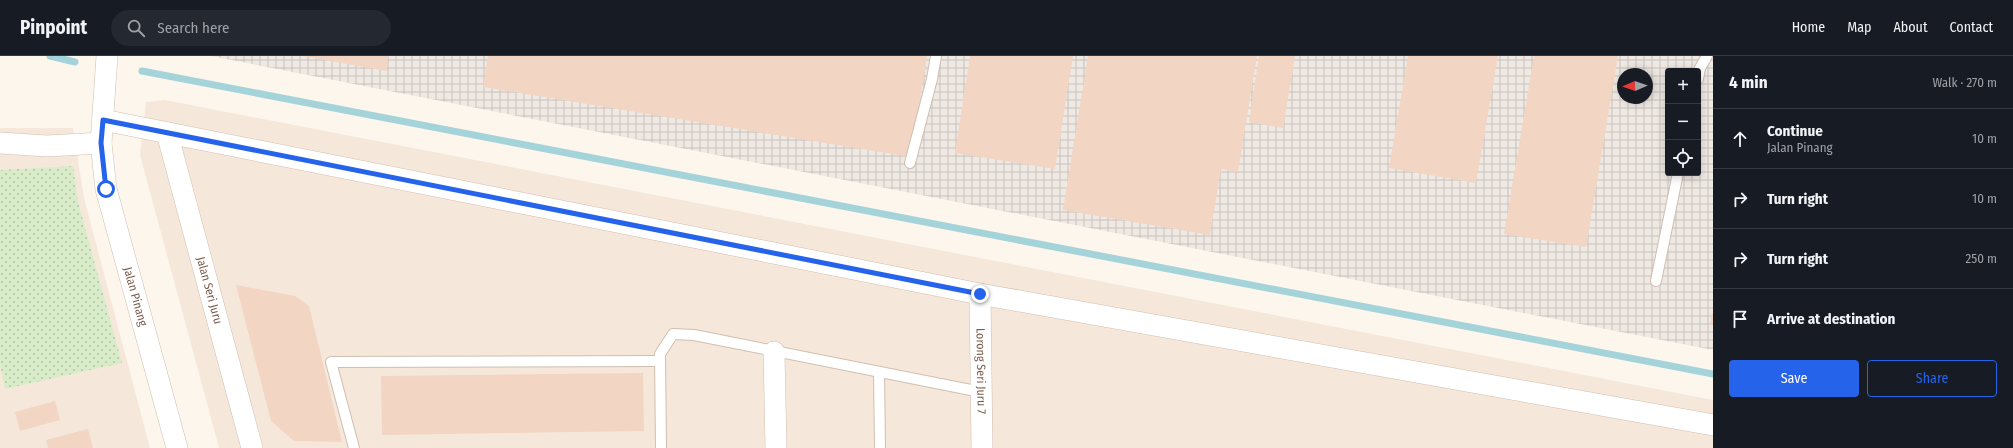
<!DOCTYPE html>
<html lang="en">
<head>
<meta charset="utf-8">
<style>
	:root { --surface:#171b24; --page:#242831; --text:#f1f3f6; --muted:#9ea1a6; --line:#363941; --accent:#2563eb }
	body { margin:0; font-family:"Fira Sans Condensed",sans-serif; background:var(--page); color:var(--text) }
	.controls { position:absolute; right:12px; top:12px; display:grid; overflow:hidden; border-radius:4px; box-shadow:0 2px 10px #0003 }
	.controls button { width:36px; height:36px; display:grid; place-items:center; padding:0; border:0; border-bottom:1px solid var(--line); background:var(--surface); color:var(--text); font:20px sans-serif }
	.compass { position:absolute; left:1617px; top:12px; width:36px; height:36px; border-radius:50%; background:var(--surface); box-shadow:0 2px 10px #0003; rotate:268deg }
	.stop { position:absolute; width:12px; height:12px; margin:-9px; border:3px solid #2563eb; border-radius:50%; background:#fff }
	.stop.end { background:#2563eb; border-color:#fff; box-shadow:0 1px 4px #0008 }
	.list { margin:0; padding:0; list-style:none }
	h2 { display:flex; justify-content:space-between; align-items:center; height:52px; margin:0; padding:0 16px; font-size:17px }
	h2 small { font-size:13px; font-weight:400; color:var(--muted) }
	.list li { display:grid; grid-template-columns:26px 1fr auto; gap:12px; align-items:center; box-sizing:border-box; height:60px; padding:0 16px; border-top:1px solid var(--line) }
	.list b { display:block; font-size:15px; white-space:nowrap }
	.list p { margin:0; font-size:13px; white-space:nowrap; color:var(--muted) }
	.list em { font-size:13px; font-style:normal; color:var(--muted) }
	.actions { display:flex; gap:8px; padding:12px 16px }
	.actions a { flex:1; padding:9px 0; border:1px solid var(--accent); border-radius:4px; text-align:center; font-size:14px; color:var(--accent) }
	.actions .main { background:var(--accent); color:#fff }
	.icon { flex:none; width:22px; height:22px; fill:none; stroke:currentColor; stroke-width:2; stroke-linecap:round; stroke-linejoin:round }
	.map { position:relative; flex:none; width:1713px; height:392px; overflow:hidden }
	header { display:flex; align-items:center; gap:24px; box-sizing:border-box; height:56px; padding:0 20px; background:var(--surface); border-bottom:1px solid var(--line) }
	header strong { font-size:19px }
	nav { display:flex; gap:22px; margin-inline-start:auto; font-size:14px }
	.search { width:280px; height:36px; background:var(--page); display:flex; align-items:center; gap:10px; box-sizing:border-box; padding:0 14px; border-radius:22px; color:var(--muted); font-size:15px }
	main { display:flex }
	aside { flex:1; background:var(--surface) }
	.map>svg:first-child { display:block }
	.residential { fill:#f5e8da }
	.industrial { fill:url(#industrial-grid); fill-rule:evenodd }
	.grass { fill:url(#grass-dots) }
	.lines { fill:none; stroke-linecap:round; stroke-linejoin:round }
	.stream { stroke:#a5d3da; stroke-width:7 }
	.building { fill:#f3d5c3 }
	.lane-casing { stroke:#d1beb0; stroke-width:12 }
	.street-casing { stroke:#d1beb0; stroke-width:22 }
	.lane { stroke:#fff; stroke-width:10 }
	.street { stroke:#fff; stroke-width:21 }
	.route { stroke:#2563eb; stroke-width:5 }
	.labels { text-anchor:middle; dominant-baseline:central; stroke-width:3.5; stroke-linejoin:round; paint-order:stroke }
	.street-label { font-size:12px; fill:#7a5c4d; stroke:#fffaf3 }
</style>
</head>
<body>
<header>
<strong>Pinpoint</strong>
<div class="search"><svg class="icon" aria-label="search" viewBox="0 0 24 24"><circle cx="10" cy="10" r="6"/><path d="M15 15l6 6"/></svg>Search here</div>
<nav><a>Home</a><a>Map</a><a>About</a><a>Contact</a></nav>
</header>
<main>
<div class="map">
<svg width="1713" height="392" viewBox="0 0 1713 392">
	<defs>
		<pattern id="industrial-grid" width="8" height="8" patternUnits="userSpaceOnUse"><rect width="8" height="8" fill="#efe9e4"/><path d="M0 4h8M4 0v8" fill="none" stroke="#c7c0bb"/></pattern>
		<pattern id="grass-dots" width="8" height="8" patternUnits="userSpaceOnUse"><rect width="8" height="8" fill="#d8ecc9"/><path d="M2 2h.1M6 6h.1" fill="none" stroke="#b4c2a5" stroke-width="1.8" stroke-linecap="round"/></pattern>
	</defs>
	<rect width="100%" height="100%" fill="#fdf6ec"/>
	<!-- residential -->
	<g class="residential">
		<polygon points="165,44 1713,344 1713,392 219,392 140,99 146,46"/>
		<polygon points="0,72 73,72 84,142 150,392 0,392"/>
	</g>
	<!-- industrial -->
	<path class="industrial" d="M211,0H1713V294ZM1668,15H1698V117H1668ZM1623,18H1647V42H1623Z"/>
	<!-- grass -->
	<polygon class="grass" points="73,110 78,146 122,307 5,333 0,308 0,114"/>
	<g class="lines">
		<!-- stream -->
		<g class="stream">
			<polyline points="50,0 75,6"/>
			<polyline points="142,15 1713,318"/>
		</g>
	</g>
	<!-- building -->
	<g class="building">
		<polygon points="303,0 388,0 386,15"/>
		<polygon points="488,0 927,0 911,101 483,31"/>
		<polygon points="970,0 1073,0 1055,113 955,97"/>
		<polygon points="1088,0 1257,0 1238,116 1221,113 1210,179 1063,154"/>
		<polygon points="1259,0 1295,0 1283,72 1249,66"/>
		<polygon points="1408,0 1498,0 1476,127 1389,112"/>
		<polygon points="1534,0 1618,0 1586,191 1504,178"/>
		<polygon points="236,229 295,240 309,250 342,386 294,385 271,365"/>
		<polygon points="1712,257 1713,257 1713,267 1710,267"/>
		<polygon points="643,317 644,375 382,379 381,320"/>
		<polygon points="55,345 60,364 20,375 15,356"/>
		<polygon points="88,373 93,392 48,392 46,384"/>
	</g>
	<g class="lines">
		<defs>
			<g id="lane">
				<polyline points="1698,23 1700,12 1707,0"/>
				<polyline points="910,107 932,23 936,0"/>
				<polyline points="1656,225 1678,117"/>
				<polyline points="879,316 880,392"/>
				<polyline points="354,392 331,306 660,305"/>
				<polyline points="661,392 660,298 673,278 694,279 981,336"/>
			</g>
			<g id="street">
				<path id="s1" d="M107,0L101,87L106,133L177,392"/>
				<polyline points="103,64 980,238 1713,369"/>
				<path id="s2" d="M167,77L252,392"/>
				<polyline points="0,87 47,90 101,87"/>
				<path id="s3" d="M980,238L982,392"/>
				<polyline points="774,296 776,392"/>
			</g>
		</defs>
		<!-- lane casing -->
		<use href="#lane" class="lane-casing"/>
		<!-- street casing -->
		<use href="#street" class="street-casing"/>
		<!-- lane -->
		<use href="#lane" class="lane"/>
		<!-- street -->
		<use href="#street" class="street"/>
	</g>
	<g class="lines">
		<!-- route -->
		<polyline class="route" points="106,133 101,87 103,64 980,238"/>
	</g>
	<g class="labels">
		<!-- street labels -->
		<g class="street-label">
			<text stroke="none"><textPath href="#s2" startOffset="163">Jalan Seri Juru</textPath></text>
			<text stroke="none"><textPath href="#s1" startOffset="245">Jalan Pinang</textPath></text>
			<text stroke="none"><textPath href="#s3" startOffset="77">Lorong Seri Juru 7</textPath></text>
		</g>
	</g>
</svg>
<div class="controls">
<button>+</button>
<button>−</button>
<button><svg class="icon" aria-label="locate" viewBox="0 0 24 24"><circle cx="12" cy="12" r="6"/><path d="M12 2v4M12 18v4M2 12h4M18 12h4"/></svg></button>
</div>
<svg class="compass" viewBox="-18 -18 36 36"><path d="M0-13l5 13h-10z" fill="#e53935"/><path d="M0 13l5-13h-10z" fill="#9ea1a6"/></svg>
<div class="stop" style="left:106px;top:133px"></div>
<div class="stop end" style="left:980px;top:238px"></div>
</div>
<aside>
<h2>4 min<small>Walk · 270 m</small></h2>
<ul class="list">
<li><svg class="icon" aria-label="ahead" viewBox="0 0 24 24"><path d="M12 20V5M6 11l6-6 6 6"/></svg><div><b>Continue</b><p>Jalan Pinang</p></div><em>10 m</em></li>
<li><svg class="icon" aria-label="right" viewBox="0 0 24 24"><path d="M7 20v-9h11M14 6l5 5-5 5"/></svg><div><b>Turn right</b></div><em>10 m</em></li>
<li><svg class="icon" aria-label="right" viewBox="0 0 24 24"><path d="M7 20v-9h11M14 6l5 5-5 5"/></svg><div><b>Turn right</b></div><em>250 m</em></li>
<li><svg class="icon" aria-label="arrive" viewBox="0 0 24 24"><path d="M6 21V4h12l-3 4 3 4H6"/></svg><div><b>Arrive at destination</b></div></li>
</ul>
<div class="actions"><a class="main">Save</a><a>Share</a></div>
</aside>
</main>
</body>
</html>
